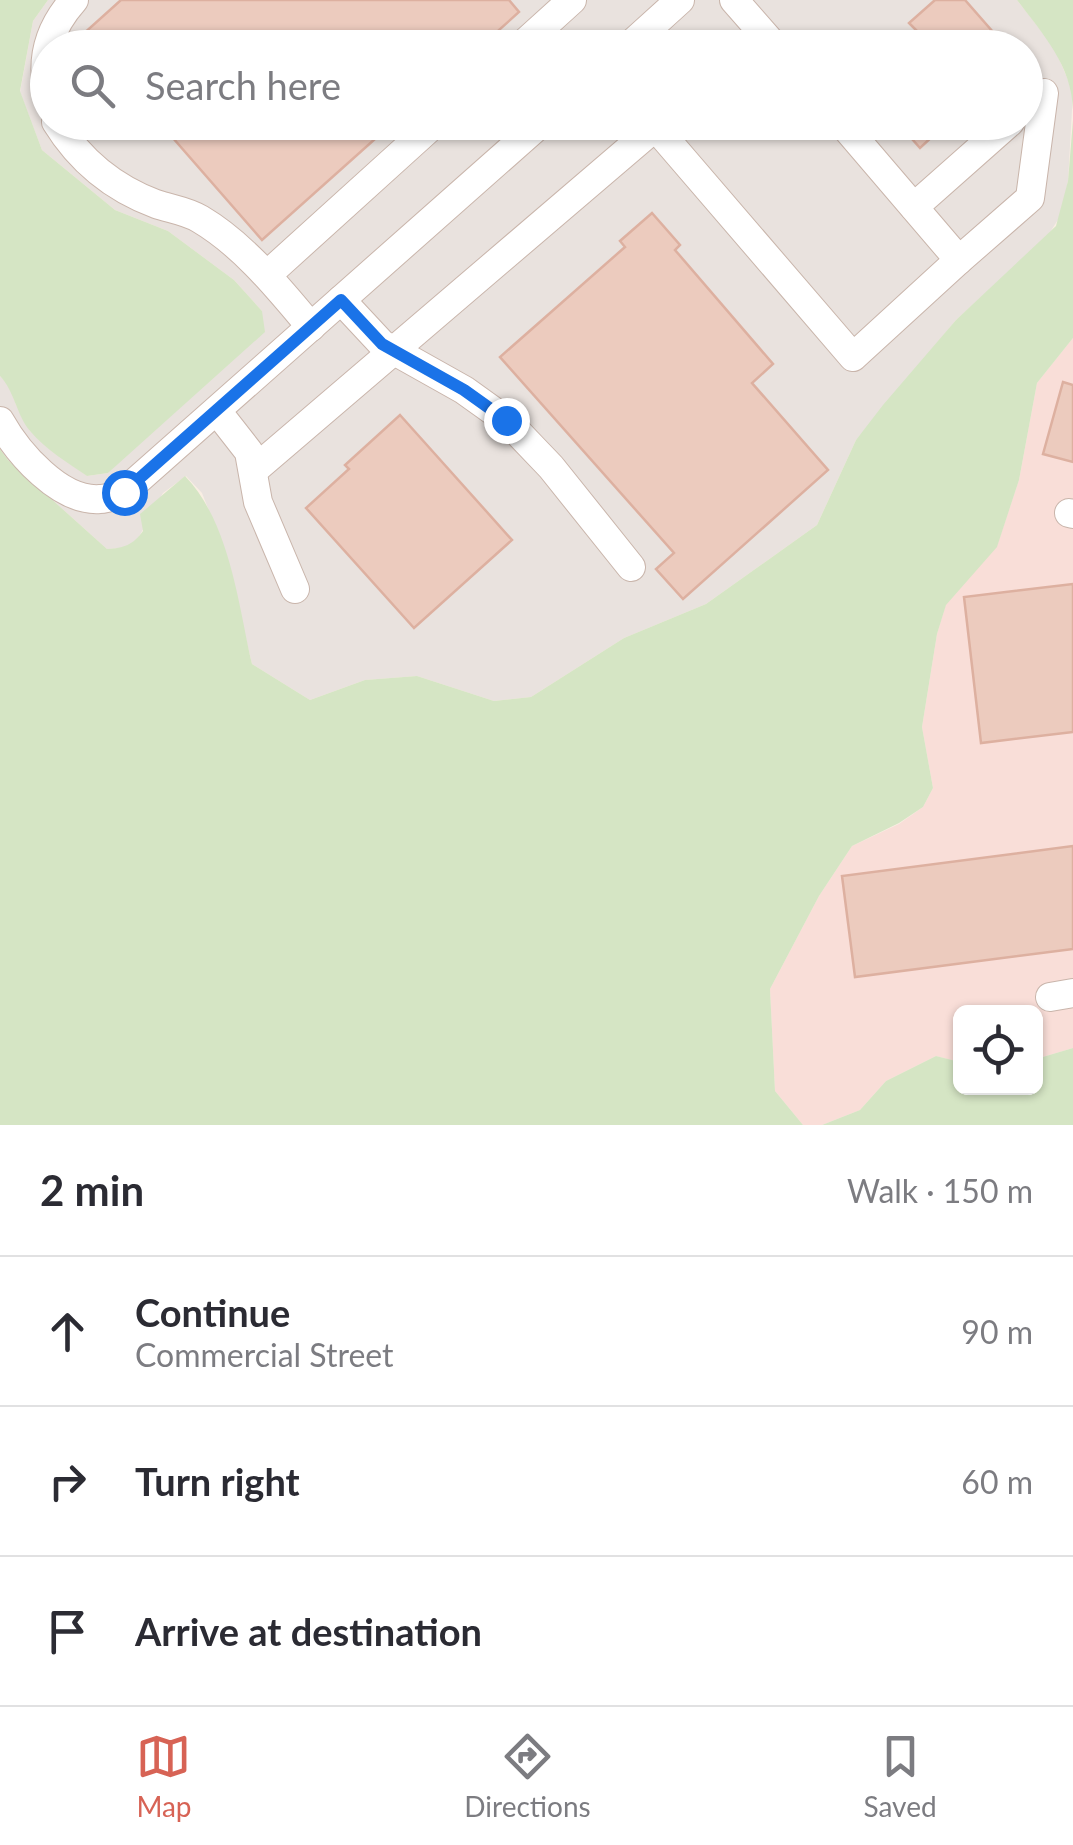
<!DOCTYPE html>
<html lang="en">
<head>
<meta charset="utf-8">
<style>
	:root { --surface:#fff; --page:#f2f2f3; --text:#2b2b33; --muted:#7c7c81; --line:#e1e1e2; --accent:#d76355 }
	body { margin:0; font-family:Lato,sans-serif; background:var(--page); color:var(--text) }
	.controls { position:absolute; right:30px; bottom:30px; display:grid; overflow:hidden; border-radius:15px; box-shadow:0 2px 8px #0004 }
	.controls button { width:90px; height:90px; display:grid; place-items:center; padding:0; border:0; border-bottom:2px solid var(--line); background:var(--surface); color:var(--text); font:50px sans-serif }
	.stop { position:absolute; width:30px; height:30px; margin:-22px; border:8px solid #1a73e8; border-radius:50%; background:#fff }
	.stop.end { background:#1a73e8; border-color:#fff; box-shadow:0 2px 10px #0008 }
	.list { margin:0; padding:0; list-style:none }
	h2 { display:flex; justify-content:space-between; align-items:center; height:130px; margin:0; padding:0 40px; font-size:42px }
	h2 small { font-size:32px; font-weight:400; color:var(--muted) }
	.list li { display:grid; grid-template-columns:65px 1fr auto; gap:30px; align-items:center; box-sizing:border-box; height:150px; padding:0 40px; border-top:2px solid var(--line) }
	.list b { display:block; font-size:38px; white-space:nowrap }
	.list p { margin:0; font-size:32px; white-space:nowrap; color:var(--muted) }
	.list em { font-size:32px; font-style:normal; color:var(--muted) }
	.icon { flex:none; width:55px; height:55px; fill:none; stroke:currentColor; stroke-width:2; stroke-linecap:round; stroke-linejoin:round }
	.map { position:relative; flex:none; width:1073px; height:1125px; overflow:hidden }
	.search { position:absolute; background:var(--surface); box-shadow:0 2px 8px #0004; left:30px; right:30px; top:30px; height:110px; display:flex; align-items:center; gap:25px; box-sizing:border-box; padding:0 35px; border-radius:55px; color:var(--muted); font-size:38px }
	.sheet { height:580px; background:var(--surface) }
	nav { display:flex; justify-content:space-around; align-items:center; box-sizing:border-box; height:140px; border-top:2px solid var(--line); background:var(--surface); font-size:28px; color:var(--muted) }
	nav a { display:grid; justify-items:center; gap:5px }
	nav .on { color:var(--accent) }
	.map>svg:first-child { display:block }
	.commercial { fill:#f9ded8 }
	.industrial { fill:#e9e2de; fill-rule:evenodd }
	.green { fill:#d5e5c4 }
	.building { fill:#eccbbe; stroke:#ddb0a0; stroke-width:2.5 }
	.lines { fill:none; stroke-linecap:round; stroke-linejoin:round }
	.minor-casing { stroke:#c9b5ab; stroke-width:30 }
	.minor { stroke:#fff; stroke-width:28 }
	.route { stroke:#1a73e8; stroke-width:12 }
</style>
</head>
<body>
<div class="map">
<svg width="1073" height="1125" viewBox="0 0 1073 1125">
	<rect width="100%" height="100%" fill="#f9eee3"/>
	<!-- commercial -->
	<polygon class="commercial" points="1073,338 1073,1048 1036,1059 1036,1012 960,1012 960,1062 936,1056 886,1081 860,1110 822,1125 803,1125 775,1091 770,989 819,896 852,846 899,824 923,807 933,788 922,727 937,634 946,604 997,546 1019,480 1037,383"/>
	<!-- industrial -->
	<path class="industrial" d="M48,0H1017L1054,47L1073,92L1068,181L1061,215L1047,237L956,320L856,440L817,525L706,604L624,638L531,697L494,701L417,676L365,680L310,700L252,664L226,554L202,493L186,476L163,493L136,542L122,548L107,549L8,460L0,449V376L11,387L16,405L30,431L87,476L108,473L262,311L234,280L168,231L115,210L42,150L20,92L33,21ZM48,48H1026V122H48Z"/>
	<!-- green -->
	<g class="green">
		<path d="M0,0H48L33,21L20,91L42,150L115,210L168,231L234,280L262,311L265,332L108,473L87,476C68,463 45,449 30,431C16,414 15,392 0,376Z"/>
		<path d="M1017,0H1073V110C1072,66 1043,34 1017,0Z"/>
		<path d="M1073,120V338L1037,383L1019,480L997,547L946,605L937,634L922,727L933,788L923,807L899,823L852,846L819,896L770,989L775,1091L803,1125H0V449L8,460L107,549C124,548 133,545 143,531L140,514L185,476C230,523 238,603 252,664L310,700L365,680L417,676L494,701L531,697L624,638L706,604L817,525L856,440L883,405L956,320L1056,226L1068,181Z"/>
		<polygon points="1073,1048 1073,1125 822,1125 860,1110 886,1081 936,1056 960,1062 960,1088 1036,1088 1036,1059"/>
	</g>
	<!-- building -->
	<g class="building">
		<polygon points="121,0 509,0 519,12 479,48 93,48 82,35"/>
		<polygon points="935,0 965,0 1007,48 882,48 896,36 904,45 918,32 909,23"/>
		<polygon points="159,122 394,122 262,240"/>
		<polygon points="897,122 948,122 920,148"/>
		<polygon points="652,213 680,245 675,250 773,364 752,383 828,470 683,599 656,569 674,553 500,357 625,247 620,241"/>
		<polygon points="1063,382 1073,385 1073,462 1043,454"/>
		<polygon points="400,415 512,540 414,628 306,508 349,469 345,465"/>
		<polygon points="1073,584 1073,732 981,743 964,597"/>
		<polygon points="1073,846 1073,949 855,977 842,876"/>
	</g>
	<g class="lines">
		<defs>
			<g id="minor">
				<polyline points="734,0 776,48"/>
				<polyline points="519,48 572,0"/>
				<polyline points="627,48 680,0"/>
				<path d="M48,92C40,56 50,27 74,0"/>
				<path d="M56,122C80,161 113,188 156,204C171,209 187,211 200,219C244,245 279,289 311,327"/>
				<polyline points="651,122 853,357 959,260"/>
				<polyline points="841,122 959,260 1030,198 1044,93"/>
				<polyline points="914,207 1010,122"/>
				<polyline points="267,275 436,122"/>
				<polyline points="341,300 382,344 464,390 506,420 551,467 631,567"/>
				<polyline points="217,411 249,452 258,502 295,589"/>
				<path d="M0,421C18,453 60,502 100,499C108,499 116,495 124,492L542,122"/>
				<polyline points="254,470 661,122"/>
				<polyline points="1069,513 1073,514"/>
				<polyline points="1050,997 1073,993"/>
			</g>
		</defs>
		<!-- minor casing -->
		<use href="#minor" class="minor-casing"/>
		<!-- minor -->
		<use href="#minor" class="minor"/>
	</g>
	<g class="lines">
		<!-- route -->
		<polyline class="route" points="124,492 341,300 382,344 464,390 506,420"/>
	</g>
</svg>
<div class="controls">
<button><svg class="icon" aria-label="locate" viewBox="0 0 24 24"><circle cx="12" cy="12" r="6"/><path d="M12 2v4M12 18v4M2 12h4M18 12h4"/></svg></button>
</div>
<div class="stop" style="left:124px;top:492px"></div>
<div class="stop end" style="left:506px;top:420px"></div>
<div class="search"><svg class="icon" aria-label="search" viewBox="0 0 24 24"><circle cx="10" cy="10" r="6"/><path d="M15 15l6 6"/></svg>Search here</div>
</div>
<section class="sheet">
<h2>2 min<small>Walk · 150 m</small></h2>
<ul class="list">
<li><svg class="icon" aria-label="ahead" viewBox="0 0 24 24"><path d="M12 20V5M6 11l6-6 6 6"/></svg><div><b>Continue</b><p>Commercial Street</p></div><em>90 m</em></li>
<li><svg class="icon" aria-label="right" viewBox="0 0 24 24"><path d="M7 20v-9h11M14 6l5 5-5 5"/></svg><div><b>Turn right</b></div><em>60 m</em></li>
<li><svg class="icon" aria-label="arrive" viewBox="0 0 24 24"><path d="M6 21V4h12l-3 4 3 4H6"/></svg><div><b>Arrive at destination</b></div></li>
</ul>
</section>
<nav>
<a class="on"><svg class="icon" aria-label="map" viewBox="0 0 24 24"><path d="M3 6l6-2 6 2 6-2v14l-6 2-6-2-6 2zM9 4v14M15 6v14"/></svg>Map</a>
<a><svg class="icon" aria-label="directions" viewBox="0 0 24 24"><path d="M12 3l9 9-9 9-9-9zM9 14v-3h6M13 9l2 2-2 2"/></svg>Directions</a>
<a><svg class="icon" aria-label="saved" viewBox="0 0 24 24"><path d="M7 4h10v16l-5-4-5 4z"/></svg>Saved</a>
</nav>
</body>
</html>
